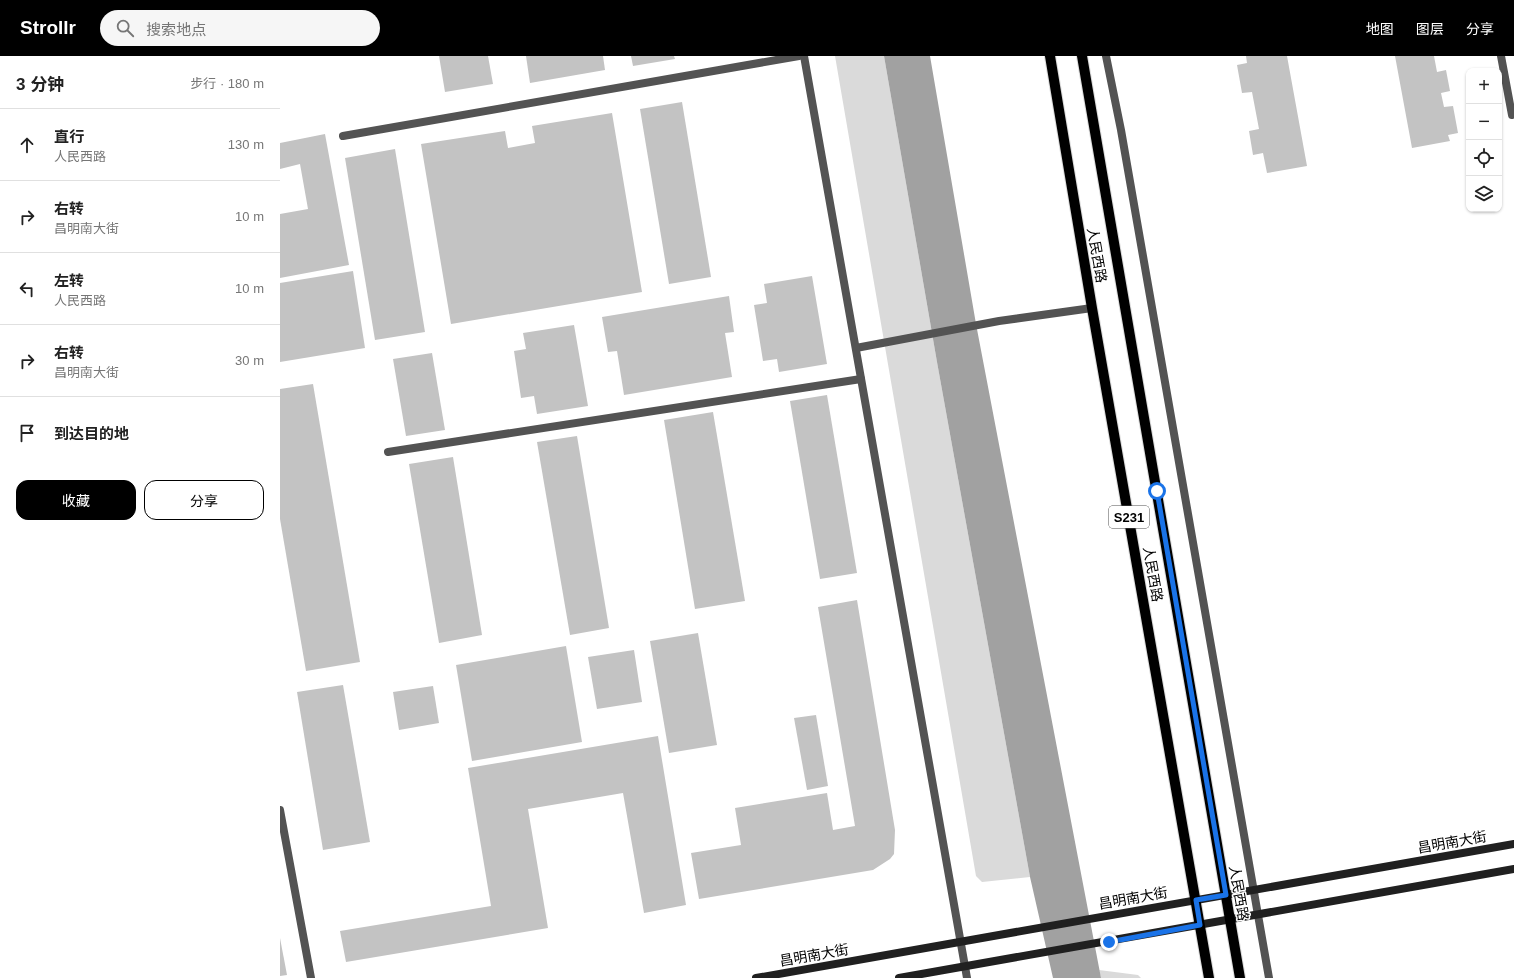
<!DOCTYPE html>
<html lang="zh">
<head>
<meta charset="utf-8">
<style>
	:root { --surface:#fff; --page:#f6f6f6; --text:#222; --muted:#767676; --line:#e0e0e0; --accent:#000 }
	body { margin:0; font-family:Arial,"Noto Sans SC",sans-serif; background:var(--page); color:var(--text) }
	.controls { position:absolute; right:12px; top:12px; display:grid; overflow:hidden; border-radius:8px; box-shadow:0 1px 3px #0004 }
	.controls button { width:36px; height:36px; display:grid; place-items:center; padding:0; border:0; border-bottom:1px solid var(--line); background:var(--surface); color:var(--text); font:20px sans-serif }
	.stop { position:absolute; width:12px; height:12px; margin:-9px; border:3px solid #1a73e8; border-radius:50%; background:#fff }
	.stop.end { background:#1a73e8; border-color:#fff; box-shadow:0 1px 4px #0008 }
	.list { margin:0; padding:0; list-style:none }
	h2 { display:flex; justify-content:space-between; align-items:center; height:52px; margin:0; padding:0 16px; font-size:17px }
	h2 small { font-size:13px; font-weight:400; color:var(--muted) }
	.list li { display:grid; grid-template-columns:26px 1fr auto; gap:12px; align-items:center; box-sizing:border-box; height:72px; padding:0 16px; border-top:1px solid var(--line) }
	.list b { display:block; font-size:15px; white-space:nowrap }
	.list p { margin:0; font-size:13px; white-space:nowrap; color:var(--muted) }
	.list em { font-size:13px; font-style:normal; color:var(--muted) }
	.actions { display:flex; gap:8px; padding:12px 16px }
	.actions a { flex:1; padding:9px 0; border:1px solid var(--accent); border-radius:12px; text-align:center; font-size:14px; color:var(--accent) }
	.actions .main { background:var(--accent); color:#fff }
	.icon { flex:none; width:22px; height:22px; fill:none; stroke:currentColor; stroke-width:2; stroke-linecap:round; stroke-linejoin:round }
	.map { position:relative; flex:none; width:1234px; height:922px; overflow:hidden }
	header { display:flex; align-items:center; gap:24px; box-sizing:border-box; height:56px; padding:0 20px; background:var(--accent); color:#fff }
	header strong { font-size:19px }
	nav { display:flex; gap:22px; margin-inline-start:auto; font-size:14px }
	.search { width:280px; height:36px; background:var(--page); display:flex; align-items:center; gap:10px; box-sizing:border-box; padding:0 14px; border-radius:22px; color:var(--muted); font-size:15px }
	main { display:flex }
	aside { flex:1; background:var(--surface) }
	.map>svg:first-child { display:block }
	.green { fill:#dadada }
	.water { fill:#a1a1a1 }
	.building { fill:#c3c3c3 }
	.lines { fill:none; stroke-linecap:round; stroke-linejoin:round }
	.primary-casing { stroke:#dbdbdb; stroke-width:12 }
	.service { stroke:#535353; stroke-width:8 }
	.minor { stroke:#535353; stroke-width:8 }
	.tertiary { stroke:#535353; stroke-width:8 }
	.secondary { stroke:#202020; stroke-width:8 }
	.primary { stroke:#000; stroke-width:10 }
	.route { stroke:#1a73e8; stroke-width:5 }
	.labels { text-anchor:middle; dominant-baseline:central; stroke-width:3; stroke-linejoin:round; paint-order:stroke }
	.shield { fill:#fff; stroke:#4c4c4c; stroke-width:1 }
	.shield-label { font-size:13px; font-weight:bold; fill:#000 }
	.street-label { font-size:14px; fill:#000; stroke:#fff }
</style>
</head>
<body>
<header>
<strong>Strollr</strong>
<div class="search"><svg class="icon" aria-label="search" viewBox="0 0 24 24"><circle cx="10" cy="10" r="6"/><path d="M15 15l6 6"/></svg>搜索地点</div>
<nav><a>地图</a><a>图层</a><a>分享</a></nav>
</header>
<main>
<aside>
<h2>3 分钟<small>步行 · 180 m</small></h2>
<ul class="list">
<li><svg class="icon" aria-label="ahead" viewBox="0 0 24 24"><path d="M12 20V5M6 11l6-6 6 6"/></svg><div><b>直行</b><p>人民西路</p></div><em>130 m</em></li>
<li><svg class="icon" aria-label="right" viewBox="0 0 24 24"><path d="M7 20v-9h11M14 6l5 5-5 5"/></svg><div><b>右转</b><p>昌明南大街</p></div><em>10 m</em></li>
<li><svg class="icon" aria-label="left" viewBox="0 0 24 24"><path d="M17 20v-9H6M10 6l-5 5 5 5"/></svg><div><b>左转</b><p>人民西路</p></div><em>10 m</em></li>
<li><svg class="icon" aria-label="right" viewBox="0 0 24 24"><path d="M7 20v-9h11M14 6l5 5-5 5"/></svg><div><b>右转</b><p>昌明南大街</p></div><em>30 m</em></li>
<li><svg class="icon" aria-label="arrive" viewBox="0 0 24 24"><path d="M6 21V4h12l-3 4 3 4H6"/></svg><div><b>到达目的地</b></div></li>
</ul>
<div class="actions"><a class="main">收藏</a><a>分享</a></div>
</aside>
<div class="map">
<svg width="1234" height="922" viewBox="0 0 1234 922">
	<rect width="100%" height="100%" fill="#fff"/>
	<!-- green -->
	<g class="green">
		<polygon points="555,0 604,0 657,306 750,821 702,826 696,820"/>
		<polygon points="819,914 858,919 861,922 821,922"/>
	</g>
	<!-- water -->
	<polygon class="water" points="604,0 650,0 696,268 821,922 773,922 750,821 657,306"/>
	<!-- building -->
	<g class="building">
		<polygon points="159,0 208,0 213,28 165,36"/>
		<polygon points="246,0 323,0 325,14 250,27"/>
		<polygon points="351,0 394,0 395,3 353,10"/>
		<polygon points="966,0 1007,0 1027,110 987,117 983,97 973,99 969,75 979,73 972,36 962,37 957,9 967,7"/>
		<polygon points="1115,0 1154,0 1157,16 1166,14 1170,35 1161,37 1164,51 1173,50 1178,77 1168,79 1170,85 1132,92"/>
		<polygon points="402,46 431,221 389,228 360,53"/>
		<polygon points="332,57 362,236 171,268 141,88 225,75 228,92 255,87 252,70"/>
		<polygon points="45,78 69,209 0,222 0,158 28,153 20,108 0,113 0,87"/>
		<polygon points="115,93 145,276 95,284 65,102"/>
		<polygon points="73,215 85,292 0,306 0,227"/>
		<polygon points="532,220 547,308 499,316 497,303 483,305 474,249 487,247 484,228"/>
		<polygon points="449,240 454,276 445,277 452,321 344,339 337,295 328,296 322,261"/>
		<polygon points="294,269 308,350 257,358 254,340 241,342 234,295 246,293 243,277"/>
		<polygon points="152,297 165,374 126,380 113,303"/>
		<polygon points="33,328 80,606 26,615 0,463 0,333"/>
		<polygon points="547,339 577,517 540,523 510,345"/>
		<polygon points="433,356 465,545 415,553 384,364"/>
		<polygon points="297,380 329,572 290,579 257,386"/>
		<polygon points="173,401 202,579 159,587 129,408"/>
		<polygon points="577,544 615,774 614,798 610,803 593,814 419,843 411,797 461,789 455,752 547,737 553,774 575,770 538,551"/>
		<polygon points="418,577 437,689 389,697 370,585"/>
		<polygon points="286,590 302,686 192,705 176,609"/>
		<polygon points="354,594 362,646 317,653 308,601"/>
		<polygon points="63,629 90,786 43,794 17,636"/>
		<polygon points="153,630 159,667 119,674 113,636"/>
		<polygon points="536,659 548,730 527,734 514,662"/>
		<polygon points="378,680 406,849 364,857 343,737 248,753 268,872 66,906 60,875 211,850 188,712"/>
		<polygon points="0,882 7,919 0,920"/>
	</g>
	<g class="lines">
		<defs>
			<g id="primary">
				<polyline points="770,0 812,252 929,922"/>
				<polyline points="802,0 960,922"/>
			</g>
		</defs>
		<!-- primary casing -->
		<use href="#primary" class="primary-casing"/>
		<!-- service -->
		<g class="service">
			<polyline points="1221,0 1232,59"/>
			<polyline points="63,80 519,0"/>
			<polyline points="108,396 581,323"/>
		</g>
		<!-- minor -->
		<g class="minor">
			<polyline points="826,0 841,74 989,922"/>
			<polyline points="576,292 719,265 812,252"/>
			<polyline points="0,754 31,922"/>
		</g>
		<!-- tertiary -->
		<polyline class="tertiary" points="524,0 687,922"/>
		<!-- secondary -->
		<g class="secondary">
			<polyline points="476,922 1234,788"/>
			<polyline points="619,922 1234,813"/>
		</g>
		<!-- primary -->
		<use href="#primary" class="primary"/>
	</g>
	<g class="lines">
		<!-- route -->
		<polyline class="route" points="829,886 920,869 916,844 946,839 877,435"/>
	</g>
	<g class="labels">
		<!-- shield labels -->
		<rect class="shield" x="829" y="450" width="40" height="22" rx="3"/>
		<g class="shield-label">
			<text x="849" y="461">S231</text>
		</g>
		<!-- street labels -->
		<g class="street-label">
			<text transform="translate(817 199) rotate(80)">人民西路</text>
			<text transform="translate(873 518) rotate(80)">人民西路</text>
			<text transform="translate(1172 786) rotate(-10)">昌明南大街</text>
			<text transform="translate(959 837) rotate(80)">人民西路</text>
			<text transform="translate(853 842) rotate(-10)">昌明南大街</text>
			<text transform="translate(534 899) rotate(-10)">昌明南大街</text>
		</g>
	</g>
</svg>
<div class="controls">
<button>+</button>
<button>−</button>
<button><svg class="icon" aria-label="locate" viewBox="0 0 24 24"><circle cx="12" cy="12" r="6"/><path d="M12 2v4M12 18v4M2 12h4M18 12h4"/></svg></button>
<button><svg class="icon" aria-label="layers" viewBox="0 0 24 24"><path d="M12 4l9 5-9 5-9-5zM3 14l9 5 9-5"/></svg></button>
</div>
<div class="stop" style="left:877px;top:435px"></div>
<div class="stop end" style="left:829px;top:886px"></div>
</div>
</main>
</body>
</html>
